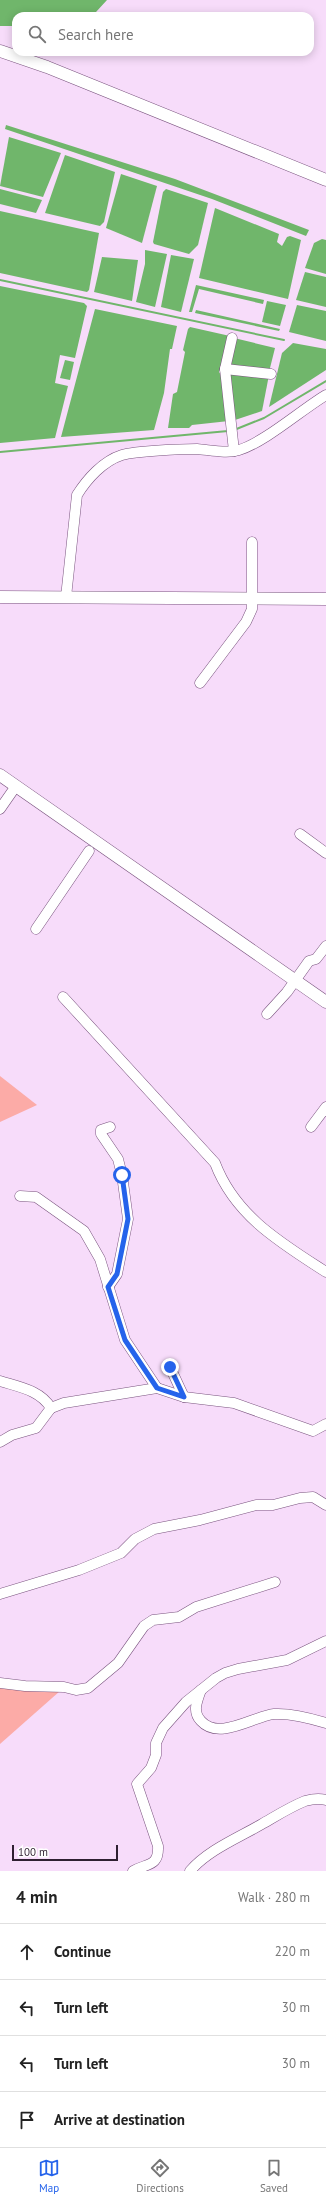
<!DOCTYPE html>
<html lang="en">
<head>
<meta charset="utf-8">
<style>
	:root { --surface:#fff; --page:#f2f2f2; --text:#222; --muted:#767676; --line:#e0e0e0; --accent:#2563eb }
	body { margin:0; font-family:"PT Sans",sans-serif; background:var(--page); color:var(--text) }
	.scale { position:absolute; left:12px; bottom:10px; width:106px; box-sizing:border-box; padding-left:4px; border:2px solid #2f1f31; border-top:0; font-size:11px; line-height:14px; white-space:nowrap; color:#2f1f31; -webkit-text-stroke:3px #fff; paint-order:stroke }
	.stop { position:absolute; width:12px; height:12px; margin:-9px; border:3px solid #2563eb; border-radius:50%; background:#fff }
	.stop.end { background:#2563eb; border-color:#fff; box-shadow:0 1px 4px #0008 }
	.list { margin:0; padding:0; list-style:none }
	h2 { display:flex; justify-content:space-between; align-items:center; height:52px; margin:0; padding:0 16px; font-size:17px }
	h2 small { font-size:13px; font-weight:400; color:var(--muted) }
	.list li { display:grid; grid-template-columns:26px 1fr auto; gap:12px; align-items:center; box-sizing:border-box; height:56px; padding:0 16px; border-top:1px solid var(--line) }
	.list b { display:block; font-size:15px; white-space:nowrap }
	.list em { font-size:13px; font-style:normal; color:var(--muted) }
	.icon { flex:none; width:22px; height:22px; fill:none; stroke:currentColor; stroke-width:2; stroke-linecap:round; stroke-linejoin:round }
	.map { position:relative; flex:none; width:326px; height:1871px; overflow:hidden }
	.search { position:absolute; background:var(--surface); box-shadow:0 2px 10px #0003; left:12px; right:12px; top:12px; height:44px; display:flex; align-items:center; gap:10px; box-sizing:border-box; padding:0 14px; border-radius:12px; color:var(--muted); font-size:15px }
	.sheet { height:276px; background:var(--surface) }
	nav { display:flex; justify-content:space-around; align-items:center; box-sizing:border-box; height:56px; border-top:1px solid var(--line); background:var(--surface); font-size:11px; color:var(--muted) }
	nav a { display:grid; justify-items:center; gap:2px }
	nav .on { color:var(--accent) }
	.map>svg:first-child { display:block }
	.green { fill:#fcaba7 }
	.water { fill:#70b66b }
	.lines { fill:none; stroke-linecap:round; stroke-linejoin:round }
	.stream { stroke:#70b66b; stroke-width:2 }
	.minor-casing { stroke:#7a547f; stroke-width:11 }
	.major-casing { stroke:#7a547f; stroke-width:13 }
	.minor { stroke:#fff; stroke-width:10 }
	.major { stroke:#fff; stroke-width:12 }
	.route { stroke:#2563eb; stroke-width:5 }
</style>
</head>
<body>
<div class="map">
<svg width="326" height="1871" viewBox="0 0 326 1871">
	<rect width="100%" height="100%" fill="#f7dcfa"/>
	<!-- green -->
	<g class="green">
		<polygon points="0,1076 37,1105 0,1122"/>
		<polygon points="0,1686 60,1691 0,1744"/>
	</g>
	<!-- water -->
	<g class="water">
		<polygon points="0,0 107,0 96,12 88,16 16,16 16,26 0,26"/>
		<polygon points="6,125 175,179 309,230 306,236 212,199 5,129"/>
		<polygon points="9,137 61,153 43,197 0,186"/>
		<polygon points="65,155 115,172 104,222 100,226 45,213"/>
		<polygon points="121,174 157,186 142,243 106,228"/>
		<polygon points="0,189 42,200 36,213 0,204"/>
		<polygon points="166,189 208,203 198,245 189,254 154,244 153,242 163,192"/>
		<polygon points="215,208 279,234 277,242 282,246 287,237 290,236 301,240 288,299 199,278"/>
		<polygon points="0,211 99,233 89,290 87,292 0,273"/>
		<polygon points="322,239 326,240 326,274 305,268 314,243"/>
		<polygon points="145,250 167,254 155,307 136,302 145,264"/>
		<polygon points="171,255 194,259 181,312 161,307"/>
		<polygon points="102,257 138,260 132,301 94,292"/>
		<polygon points="305,272 326,277 326,307 296,300"/>
		<polygon points="196,285 264,300 263,304 199,289 192,312 189,312"/>
		<polygon points="0,286 84,303 87,306 75,358 60,355 55,383 68,386 55,438 0,443"/>
		<polygon points="267,301 286,305 280,326 262,322"/>
		<polygon points="297,305 326,311 326,341 289,332"/>
		<polygon points="95,309 177,326 172,349 170,349 164,393 154,430 61,437"/>
		<polygon points="196,310 280,329 279,331 195,313"/>
		<polygon points="190,327 230,336 219,372 221,375 229,421 192,425 189,428 168,428 173,394 177,392 185,352 183,350 188,329"/>
		<polygon points="234,338 275,348 269,372 231,367 229,363"/>
		<polygon points="293,343 326,349 326,370 269,407 282,353"/>
		<polygon points="65,360 74,362 70,380 60,378"/>
		<polygon points="231,373 269,375 262,411 235,420 229,376"/>
	</g>
	<g class="lines">
		<!-- stream -->
		<g class="stream">
			<polyline points="0,280 284,340"/>
			<polyline points="234,430 264,418 326,381"/>
			<polyline points="0,452 228,431"/>
		</g>
		<defs>
			<g id="minor">
				<polyline points="232,338 225,369 234,451"/>
				<polyline points="225,369 271,374"/>
				<path d="M66,597L77,495C87,479 103,461 122,455C136,451 181,449 197,449C210,450 227,454 239,450C265,442 301,410 326,395"/>
				<polyline points="200,683 246,622 252,609 252,542"/>
				<polyline points="0,809 16,786"/>
				<polyline points="300,834 326,853"/>
				<polyline points="36,929 89,851"/>
				<path d="M63,997L215,1163C235,1216 281,1243 326,1272"/>
				<polyline points="267,1014 287,992 309,961 316,959 326,946"/>
				<polyline points="311,1127 326,1107"/>
				<polyline points="20,1196 36,1197 84,1231 100,1259 125,1340 157,1388"/>
				<polyline points="108,1287 117,1274 128,1219 122,1175 118,1159 101,1134 101,1130 110,1127"/>
				<polyline points="170,1367 184,1397"/>
				<path d="M0,1381C19,1387 40,1390 51,1408L64,1403L157,1388L184,1397L234,1403L313,1431L326,1424"/>
				<polyline points="0,1442 12,1435 36,1428 51,1408"/>
				<polyline points="0,1594 79,1570 121,1553 135,1539 154,1529 200,1520 256,1505 273,1505 300,1498 313,1497 326,1505"/>
				<polyline points="0,1683 25,1686 64,1687 76,1690 88,1688 118,1663 144,1626 153,1620 179,1617 196,1607 275,1582"/>
				<path d="M201,1690C197,1701 192,1712 201,1721C219,1741 254,1716 274,1714C291,1713 310,1718 326,1723"/>
				<path d="M133,1871C147,1863 159,1867 158,1846L137,1784L151,1768L156,1755V1743L163,1728L186,1702L216,1678L225,1673L238,1669L287,1660L326,1641"/>
				<path d="M190,1871C208,1850 238,1838 262,1824C276,1816 290,1807 305,1801C312,1799 319,1798 326,1800"/>
			</g>
			<g id="major">
				<polyline points="0,51 47,67 326,180"/>
				<polyline points="0,597 326,599"/>
				<polyline points="0,775 326,1002"/>
			</g>
		</defs>
		<!-- minor casing -->
		<use href="#minor" class="minor-casing"/>
		<!-- major casing -->
		<use href="#major" class="major-casing"/>
		<!-- minor -->
		<use href="#minor" class="minor"/>
		<!-- major -->
		<use href="#major" class="major"/>
	</g>
	<g class="lines">
		<!-- route -->
		<polyline class="route" points="122,1175 128,1219 117,1274 108,1287 125,1340 157,1388 184,1397 170,1367"/>
	</g>
</svg>
<div class="scale">100 m</div>
<div class="stop" style="left:122px;top:1175px"></div>
<div class="stop end" style="left:170px;top:1367px"></div>
<div class="search"><svg class="icon" aria-label="search" viewBox="0 0 24 24"><circle cx="10" cy="10" r="6"/><path d="M15 15l6 6"/></svg>Search here</div>
</div>
<section class="sheet">
<h2>4 min<small>Walk · 280 m</small></h2>
<ul class="list">
<li><svg class="icon" aria-label="ahead" viewBox="0 0 24 24"><path d="M12 20V5M6 11l6-6 6 6"/></svg><div><b>Continue</b></div><em>220 m</em></li>
<li><svg class="icon" aria-label="left" viewBox="0 0 24 24"><path d="M17 20v-9H6M10 6l-5 5 5 5"/></svg><div><b>Turn left</b></div><em>30 m</em></li>
<li><svg class="icon" aria-label="left" viewBox="0 0 24 24"><path d="M17 20v-9H6M10 6l-5 5 5 5"/></svg><div><b>Turn left</b></div><em>30 m</em></li>
<li><svg class="icon" aria-label="arrive" viewBox="0 0 24 24"><path d="M6 21V4h12l-3 4 3 4H6"/></svg><div><b>Arrive at destination</b></div></li>
</ul>
</section>
<nav>
<a class="on"><svg class="icon" aria-label="map" viewBox="0 0 24 24"><path d="M3 6l6-2 6 2 6-2v14l-6 2-6-2-6 2zM9 4v14M15 6v14"/></svg>Map</a>
<a><svg class="icon" aria-label="directions" viewBox="0 0 24 24"><path d="M12 3l9 9-9 9-9-9zM9 14v-3h6M13 9l2 2-2 2"/></svg>Directions</a>
<a><svg class="icon" aria-label="saved" viewBox="0 0 24 24"><path d="M7 4h10v16l-5-4-5 4z"/></svg>Saved</a>
</nav>
</body>
</html>
